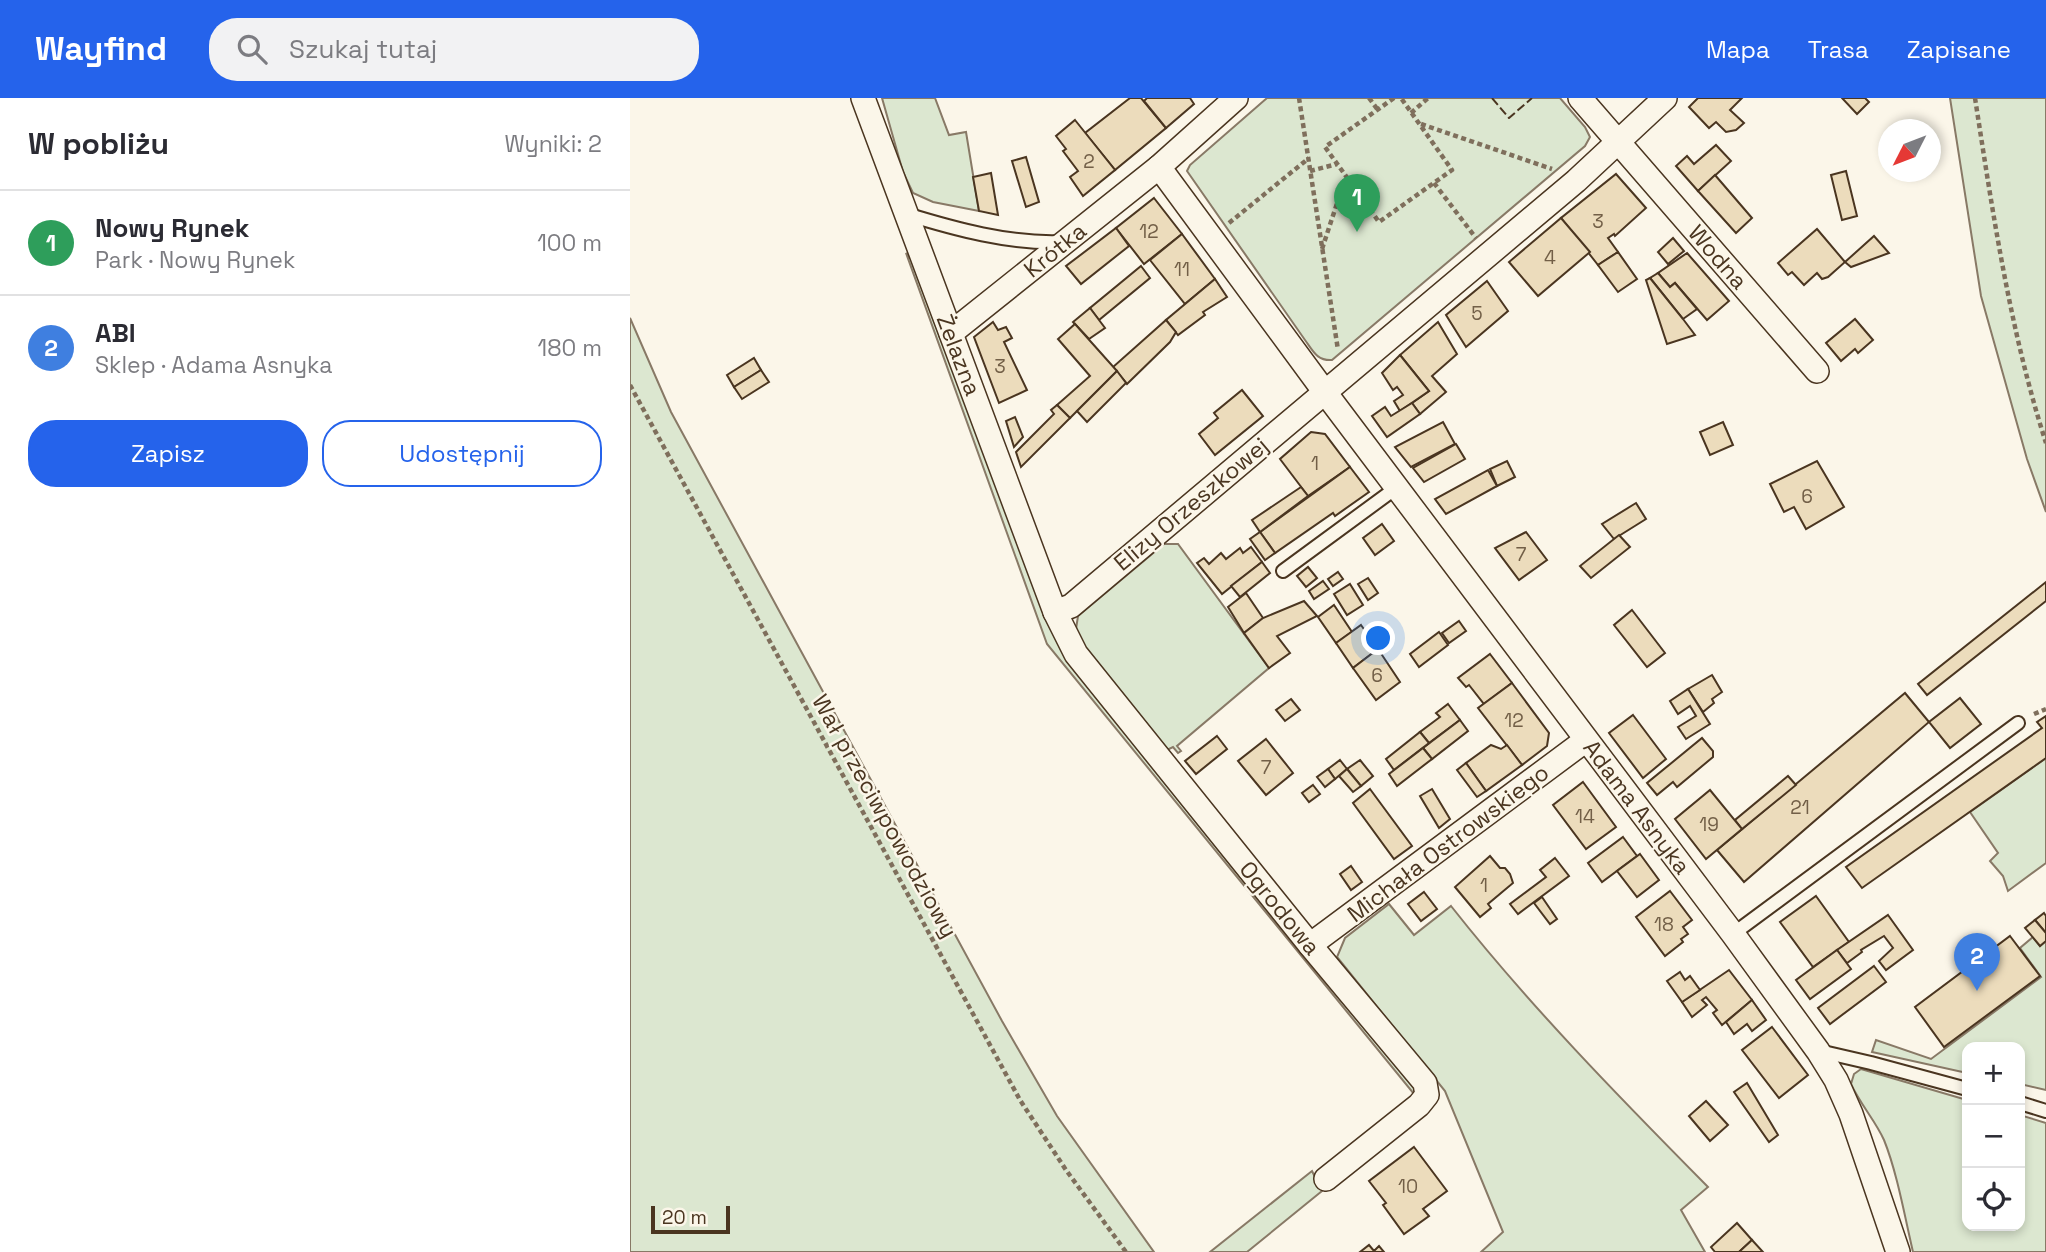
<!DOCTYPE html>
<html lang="pl">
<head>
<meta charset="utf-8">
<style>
	:root { --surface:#fff; --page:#f2f2f3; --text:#2b2b33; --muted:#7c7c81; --line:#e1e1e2; --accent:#2563eb }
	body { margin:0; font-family:"Space Grotesk",sans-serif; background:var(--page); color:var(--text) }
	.controls { position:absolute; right:21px; bottom:21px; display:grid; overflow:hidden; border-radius:14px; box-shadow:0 4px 10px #0003 }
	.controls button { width:63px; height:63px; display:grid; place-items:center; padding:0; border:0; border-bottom:2px solid var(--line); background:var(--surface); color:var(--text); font:35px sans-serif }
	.compass { position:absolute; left:1248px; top:21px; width:63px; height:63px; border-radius:50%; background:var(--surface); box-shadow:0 4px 10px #0003; rotate:228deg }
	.scale { position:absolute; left:21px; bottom:18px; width:79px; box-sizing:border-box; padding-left:7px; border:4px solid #4a3520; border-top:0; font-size:19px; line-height:24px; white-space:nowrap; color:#4a3520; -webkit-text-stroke:5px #fbf6e9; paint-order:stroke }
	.you { position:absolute; left:749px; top:541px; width:24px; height:24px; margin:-18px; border:5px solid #fff; border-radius:50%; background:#1a73e8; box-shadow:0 0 0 10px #1a73e833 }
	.badge { display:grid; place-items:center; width:46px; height:46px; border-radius:50%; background:var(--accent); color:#fff; font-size:23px; font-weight:700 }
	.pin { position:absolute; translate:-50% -58px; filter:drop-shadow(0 2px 4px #0008) }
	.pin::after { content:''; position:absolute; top:37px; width:24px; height:21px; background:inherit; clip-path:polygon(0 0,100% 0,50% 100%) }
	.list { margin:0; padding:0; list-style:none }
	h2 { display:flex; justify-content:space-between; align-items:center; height:91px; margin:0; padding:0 28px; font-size:30px }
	h2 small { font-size:23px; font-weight:400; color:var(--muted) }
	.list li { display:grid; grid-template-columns:46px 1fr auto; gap:21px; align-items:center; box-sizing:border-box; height:105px; padding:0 28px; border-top:2px solid var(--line) }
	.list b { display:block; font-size:26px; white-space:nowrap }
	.list p { margin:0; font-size:23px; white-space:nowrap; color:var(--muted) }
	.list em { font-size:23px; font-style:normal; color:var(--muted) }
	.actions { display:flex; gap:14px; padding:21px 28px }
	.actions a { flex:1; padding:16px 0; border:2px solid var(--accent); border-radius:28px; text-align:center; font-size:24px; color:var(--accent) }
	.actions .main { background:var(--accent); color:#fff }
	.icon { flex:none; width:38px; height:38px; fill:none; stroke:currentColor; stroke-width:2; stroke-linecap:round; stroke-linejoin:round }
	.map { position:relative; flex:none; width:1416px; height:1154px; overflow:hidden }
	header { display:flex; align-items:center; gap:42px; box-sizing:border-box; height:98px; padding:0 35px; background:var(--accent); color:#fff }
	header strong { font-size:33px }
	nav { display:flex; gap:38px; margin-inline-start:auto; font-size:24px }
	.search { width:490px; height:63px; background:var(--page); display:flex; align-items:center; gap:18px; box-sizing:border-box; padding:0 24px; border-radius:28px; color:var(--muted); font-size:26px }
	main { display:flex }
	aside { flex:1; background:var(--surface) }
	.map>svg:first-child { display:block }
	.green { fill:#dce7d0; stroke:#887966; stroke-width:2 }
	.building { fill:#ecdcbc; stroke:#4a3520; stroke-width:2 }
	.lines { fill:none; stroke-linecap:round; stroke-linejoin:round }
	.lane-casing { stroke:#4a3520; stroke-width:16 }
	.street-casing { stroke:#4a3520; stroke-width:26 }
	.path { stroke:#7f6f5c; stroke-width:4.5; stroke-dasharray:5 3.5; stroke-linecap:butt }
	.lane { stroke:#fbf6e9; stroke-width:12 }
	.street { stroke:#fbf6e9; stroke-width:23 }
	.fence { stroke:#4a3520; stroke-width:2; stroke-dasharray:9 3.5; stroke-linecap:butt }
	.labels { text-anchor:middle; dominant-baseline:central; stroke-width:5; stroke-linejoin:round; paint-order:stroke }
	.number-label { font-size:19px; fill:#725f47 }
	.street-label { font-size:23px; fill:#4a3520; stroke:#fbf6e9 }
</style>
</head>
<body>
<header>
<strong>Wayfind</strong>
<div class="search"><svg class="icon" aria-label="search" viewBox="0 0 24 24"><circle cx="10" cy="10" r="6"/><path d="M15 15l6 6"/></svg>Szukaj tutaj</div>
<nav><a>Mapa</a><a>Trasa</a><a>Zapisane</a></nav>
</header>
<main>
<aside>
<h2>W pobliżu<small>Wyniki: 2</small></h2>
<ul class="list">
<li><span class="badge" style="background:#2e9e5b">1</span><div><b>Nowy Rynek</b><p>Park · Nowy Rynek</p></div><em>100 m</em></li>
<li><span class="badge" style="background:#3f7fe0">2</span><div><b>ABI</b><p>Sklep · Adama Asnyka</p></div><em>180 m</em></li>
</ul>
<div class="actions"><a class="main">Zapisz</a><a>Udostępnij</a></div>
</aside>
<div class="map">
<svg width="1416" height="1154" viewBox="0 0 1416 1154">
	<rect width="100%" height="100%" fill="#fbf6e9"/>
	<!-- green -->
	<g class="green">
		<polygon points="252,0 305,0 319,37 336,34 349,113 303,104 283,95 273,74"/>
		<path d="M637,0H930L955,29L960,39L955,48L702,262C687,263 683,253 675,242L557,73L560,67Z"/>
		<polygon points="1320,0 1416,0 1416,414 1397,361 1351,198"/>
		<polygon points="276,155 284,164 422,532 789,991 784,996 417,546"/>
		<polygon points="0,220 41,314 372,923 427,1018 524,1154 0,1154"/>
		<polygon points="534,446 548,446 639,570 547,648 551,653 548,655 543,649 537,652 452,553 446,531 448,518"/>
		<polygon points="1416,660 1416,765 1378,793 1373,778 1360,763 1368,755 1340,714"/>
		<path d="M759,806L784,837L821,808C899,907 989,999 1078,1089L1051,1112L1075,1154H851L873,1134L815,993L707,859L715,840Z"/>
		<polygon points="1403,839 1410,848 1416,843 1416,992 1390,986 1390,949 1337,949 1337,975 1242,954 1246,942 1301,961 1411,879 1390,850"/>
		<path d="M1231,971L1337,1002V1128H1390V1017L1416,1025V1154H1283C1275,1120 1267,1074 1254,1042C1245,1022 1230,1006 1221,986L1224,976Z"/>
		<polygon points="682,1073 692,1093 617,1154 580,1154"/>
	</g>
	<!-- building -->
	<g class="building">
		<polygon points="500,0 511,0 536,30 485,72 455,35"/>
		<polygon points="517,0 560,0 564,6 536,30 514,3"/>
		<polygon points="1068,0 1112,0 1100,12 1114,25 1106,32 1096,34 1086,24 1079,30 1059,9"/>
		<polygon points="1212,0 1235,0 1239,4 1227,16"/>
		<polygon points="445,22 485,72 453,98 440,79 448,73 433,53 436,51 426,38"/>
		<polygon points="1086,47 1101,63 1068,93 1046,68 1057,58 1064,66"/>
		<polygon points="396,59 409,104 396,109 382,63"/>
		<polygon points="1216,73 1227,118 1212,122 1201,77"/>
		<polygon points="361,75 368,117 349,113 343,79"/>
		<polygon points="986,76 1016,110 985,138 984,136 978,140 988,154 968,167 931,120"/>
		<polygon points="1085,77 1122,120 1106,135 1068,93"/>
		<polygon points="524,100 552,136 514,166 486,130"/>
		<polygon points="931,120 960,154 908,198 879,164"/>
		<polygon points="486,130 499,148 451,186 436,168"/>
		<polygon points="1187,131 1215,164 1198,179 1192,181 1187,175 1174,187 1162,174 1158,177 1148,165"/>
		<polygon points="552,136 585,181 555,206 520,162"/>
		<polygon points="1244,138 1259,155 1221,169 1215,164"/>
		<polygon points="1043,140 1054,153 1038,166 1028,154"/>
		<polygon points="988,154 1007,181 988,194 968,167"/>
		<polygon points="1057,155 1099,203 1077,222 1045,185 1040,189 1028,175"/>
		<polygon points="511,168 520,180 469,222 460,210"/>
		<polygon points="1028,175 1040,189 1045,185 1067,211 1053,221 1020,180"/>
		<polygon points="1020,180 1053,221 1065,237 1037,246 1016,182"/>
		<polygon points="585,181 597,199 573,214 575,217 548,237 536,222"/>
		<polygon points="857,183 878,213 836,249 816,217"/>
		<polygon points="460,210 475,230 459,241 443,224"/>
		<polygon points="1225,221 1243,242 1228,255 1225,251 1211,263 1196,245"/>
		<polygon points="536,222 546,234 540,244 497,286 483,269"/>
		<polygon points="363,224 368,232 376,229 382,240 374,244 397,292 369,305 344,239"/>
		<polygon points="808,224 827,256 802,278 816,294 790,316 782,305 799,293 770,257"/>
		<polygon points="445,226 487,273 440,320 427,307 460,278 428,241"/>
		<polygon points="770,257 799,293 770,313 764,303 773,297 767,289 763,292 752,275"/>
		<polygon points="124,260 131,272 104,289 97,277"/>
		<polygon points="131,272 139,284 112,301 104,289"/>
		<polygon points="487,273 496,285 457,324 447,313"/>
		<polygon points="612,292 633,318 585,357 569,336 588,320 584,315"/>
		<polygon points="782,305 790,316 757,339 742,318 755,309 761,318"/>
		<polygon points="427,307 440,320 391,369 386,354 424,316 421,312"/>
		<polygon points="385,319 393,339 384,349 376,323"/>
		<polygon points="813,324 825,346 781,369 765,349"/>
		<polygon points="1093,324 1103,347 1080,357 1070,334"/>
		<polygon points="681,334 695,336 720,369 678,398 650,361"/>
		<polygon points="826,346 835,361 794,384 783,370"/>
		<polygon points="877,363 885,379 867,388 860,371"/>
		<polygon points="1187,363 1214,409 1176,431 1164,409 1154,414 1140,386"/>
		<polygon points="720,369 739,394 705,418 703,415 645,455 630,434"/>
		<polygon points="858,372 867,388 816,416 805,401"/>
		<polygon points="671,389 678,398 630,434 622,422"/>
		<polygon points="1006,405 1016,421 984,441 972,426"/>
		<polygon points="752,426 764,443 745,457 733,440"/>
		<polygon points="630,434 645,455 635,462 620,441"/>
		<polygon points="896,434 917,462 889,482 865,450"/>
		<polygon points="989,437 1000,449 961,480 950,468"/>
		<polygon points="621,449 632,464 592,496 567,465 574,460 579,466 591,455 596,461 610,450 613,455"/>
		<polygon points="632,464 640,475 610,499 601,488"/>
		<polygon points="678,469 687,480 676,489 667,478"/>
		<polygon points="708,474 713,481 703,488 698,481"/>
		<polygon points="738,480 748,495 738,502 728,486"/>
		<polygon points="693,483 699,491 684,501 679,493"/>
		<polygon points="1416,484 1416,503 1297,597 1288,586"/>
		<polygon points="720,486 733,507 717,517 704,496"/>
		<polygon points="616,495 633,520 614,535 598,509"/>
		<polygon points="674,503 687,518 647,538 660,555 639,570 614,535 633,520"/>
		<polygon points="704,507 722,534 706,545 688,519"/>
		<polygon points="1002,512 1035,555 1017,569 984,527"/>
		<polygon points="829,523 836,533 819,545 812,535"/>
		<polygon points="731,527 748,551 723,570 706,545"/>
		<polygon points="809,534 818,547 789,569 780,556"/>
		<polygon points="748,551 770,584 746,602 723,570"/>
		<polygon points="860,556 882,585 854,606 839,587 836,589 828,580"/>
		<polygon points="1082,577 1092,594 1082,601 1084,605 1073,614 1058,591"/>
		<polygon points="882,585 919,635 917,648 892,667 848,610"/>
		<polygon points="1058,591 1080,626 1056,641 1048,629 1066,618 1060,608 1048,616 1040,603"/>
		<polygon points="1275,595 1299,624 1114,784 1087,752"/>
		<polygon points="1330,600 1351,626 1320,650 1299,624"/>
		<polygon points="661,601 670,612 655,623 646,612"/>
		<polygon points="818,606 830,622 799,645 790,634 810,619 806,615"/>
		<polygon points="1003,617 1036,661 1013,680 979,635"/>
		<polygon points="1416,618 1416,660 1232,790 1216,769 1412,630 1407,624"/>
		<polygon points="830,622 838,633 802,661 793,650"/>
		<polygon points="790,634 799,645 764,672 756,661"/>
		<polygon points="587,638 597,651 566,676 555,663"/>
		<polygon points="1072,640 1083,653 1083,659 1047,689 1043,684 1027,697 1017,685"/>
		<polygon points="636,641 663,675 636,697 608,663"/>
		<polygon points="861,647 871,651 877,647 892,667 856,693 836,665"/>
		<polygon points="793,650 802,661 767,688 759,676"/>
		<polygon points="710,662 717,671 705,681 698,671"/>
		<polygon points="730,662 743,678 731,688 717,671"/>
		<polygon points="836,665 856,693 847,699 827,672"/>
		<polygon points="698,671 705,681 695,689 687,679"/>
		<polygon points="717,671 731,688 723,694 709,678"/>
		<polygon points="1158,678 1166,687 1112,731 1105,722"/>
		<polygon points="953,684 986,729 956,751 923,707"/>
		<polygon points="683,687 690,696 679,704 672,695"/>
		<polygon points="740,691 782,748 764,761 723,705"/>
		<polygon points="802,691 820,721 809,730 790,698"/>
		<polygon points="1080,692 1112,731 1076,761 1045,721"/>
		<polygon points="993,739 1007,758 972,784 958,765"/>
		<polygon points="1010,756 1029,782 1007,799 987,773"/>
		<polygon points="860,758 870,770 875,770 880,776 883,785 858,806 861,810 850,819 825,789"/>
		<polygon points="925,760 939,778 888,816 880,806 916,779 910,772"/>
		<polygon points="721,768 732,784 721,792 710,776"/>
		<polygon points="1040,793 1062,822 1053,829 1058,836 1051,841 1053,844 1035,858 1006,819"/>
		<polygon points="794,794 807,811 791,823 778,806"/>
		<polygon points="1186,798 1219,844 1183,869 1150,824"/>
		<polygon points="912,799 927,821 920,826 904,805"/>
		<polygon points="1414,815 1416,818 1416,835 1405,822"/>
		<polygon points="1258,817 1283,852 1256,872 1249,863 1263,850 1254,838 1231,852 1232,854 1217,865 1207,852"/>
		<polygon points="1405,822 1416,835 1416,843 1410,848 1395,830"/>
		<polygon points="1380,838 1410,878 1314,949 1285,909"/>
		<polygon points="1207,852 1221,871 1180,901 1166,882"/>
		<polygon points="1244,868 1256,884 1200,926 1188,910"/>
		<polygon points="1099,872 1122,902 1092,927 1083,915 1087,912 1076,899 1072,902 1077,907 1062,919 1052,904"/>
		<polygon points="1050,874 1055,882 1060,878 1070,892 1052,904 1037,883"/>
		<polygon points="1122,902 1136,922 1122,933 1117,926 1104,936 1096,924"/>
		<polygon points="1142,929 1178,977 1149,1000 1112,952"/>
		<polygon points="1117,985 1148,1037 1139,1044 1104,994"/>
		<polygon points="1076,1003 1098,1027 1080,1043 1059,1018"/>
		<polygon points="784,1049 817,1093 793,1111 799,1118 774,1136 753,1107 756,1105 739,1083"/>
		<polygon points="1107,1125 1122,1142 1109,1154 1085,1154 1081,1149"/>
		<polygon points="1122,1142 1133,1154 1109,1154"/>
		<polygon points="739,1147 744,1153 749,1148 754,1154 730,1154"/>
	</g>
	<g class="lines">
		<defs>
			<g id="lane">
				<path d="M276,116C325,131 379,146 431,144"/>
				<polyline points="653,473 766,390"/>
				<polyline points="1103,836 1388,625"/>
				<polyline points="1189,953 1241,965 1337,991"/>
				<polyline points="1390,1005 1416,1013"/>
			</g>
			<g id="street">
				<polyline points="233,0 425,514 446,556 680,847 795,985 797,997 789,1007 696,1081"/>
				<polyline points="950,0 1187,273"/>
				<polyline points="529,69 694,293 1103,836 1188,953 1206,982 1221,1016 1268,1154"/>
				<polyline points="321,235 529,69 606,0"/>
				<polyline points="425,514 441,508 946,83 1035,0"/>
				<polyline points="680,847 956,642"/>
			</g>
		</defs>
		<!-- lane casing -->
		<use href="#lane" class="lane-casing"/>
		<!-- street casing -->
		<use href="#street" class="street-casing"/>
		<!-- path -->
		<g class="path">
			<polyline points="669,0 708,252"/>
			<polyline points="739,0 748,12"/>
			<polyline points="764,0 695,49 749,124 822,72 771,0"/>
			<path d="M1345,0C1363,116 1380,233 1416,345"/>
			<polyline points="781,15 798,0"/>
			<polyline points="791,26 922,71"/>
			<polyline points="680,73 707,66"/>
			<polyline points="804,85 846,140"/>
			<polyline points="599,125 679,60"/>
			<polyline points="692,151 716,78"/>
			<polyline points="0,287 390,1002 436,1072 496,1154"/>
			<polyline points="1404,616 1416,611"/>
		</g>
		<!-- lane -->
		<use href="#lane" class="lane"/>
		<!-- street -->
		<use href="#street" class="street"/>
		<!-- fence -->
		<polyline class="fence" points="862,0 879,20 902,0"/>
	</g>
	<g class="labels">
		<!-- number labels -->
		<g class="number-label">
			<text x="459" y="63">2</text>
			<text x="968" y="123">3</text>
			<text x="519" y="133">12</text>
			<text x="920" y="159">4</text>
			<text x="552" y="171">11</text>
			<text x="847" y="215">5</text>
			<text x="370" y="268">3</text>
			<text x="685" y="365">1</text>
			<text x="1177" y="398">6</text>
			<text x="891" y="456">7</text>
			<text x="747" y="577">6</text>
			<text x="884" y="622">12</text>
			<text x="636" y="669">7</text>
			<text x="1170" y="709">21</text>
			<text x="955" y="718">14</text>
			<text x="1079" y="726">19</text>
			<text x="854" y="787">1</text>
			<text x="1034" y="826">18</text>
			<text x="778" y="1088">10</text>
		</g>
		<!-- street labels -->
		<g class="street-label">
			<text transform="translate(425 152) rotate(-39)">Krótka</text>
			<text transform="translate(1088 159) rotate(49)">Wodna</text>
			<text transform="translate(329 257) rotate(69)">Żelazna</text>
			<text transform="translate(561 406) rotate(-40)">Elizy Orzeszkowej</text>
			<text transform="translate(1007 709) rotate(53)">Adama Asnyka</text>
			<text transform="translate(255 718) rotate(61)">Wał przeciwpowodziowy</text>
			<text transform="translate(818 745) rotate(-37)">Michała Ostrowskiego</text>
			<text transform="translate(650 810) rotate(51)">Ogrodowa</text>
		</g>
	</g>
</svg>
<div class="controls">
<button>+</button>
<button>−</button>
<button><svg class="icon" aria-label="locate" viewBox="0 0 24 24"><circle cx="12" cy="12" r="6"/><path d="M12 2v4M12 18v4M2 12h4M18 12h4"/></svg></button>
</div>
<svg class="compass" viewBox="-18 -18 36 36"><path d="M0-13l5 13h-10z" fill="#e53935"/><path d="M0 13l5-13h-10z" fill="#7c7c81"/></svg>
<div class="scale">20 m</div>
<div class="you"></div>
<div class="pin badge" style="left:727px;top:134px;background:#2e9e5b">1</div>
<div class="pin badge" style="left:1347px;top:893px;background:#3f7fe0">2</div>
</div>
</main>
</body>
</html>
